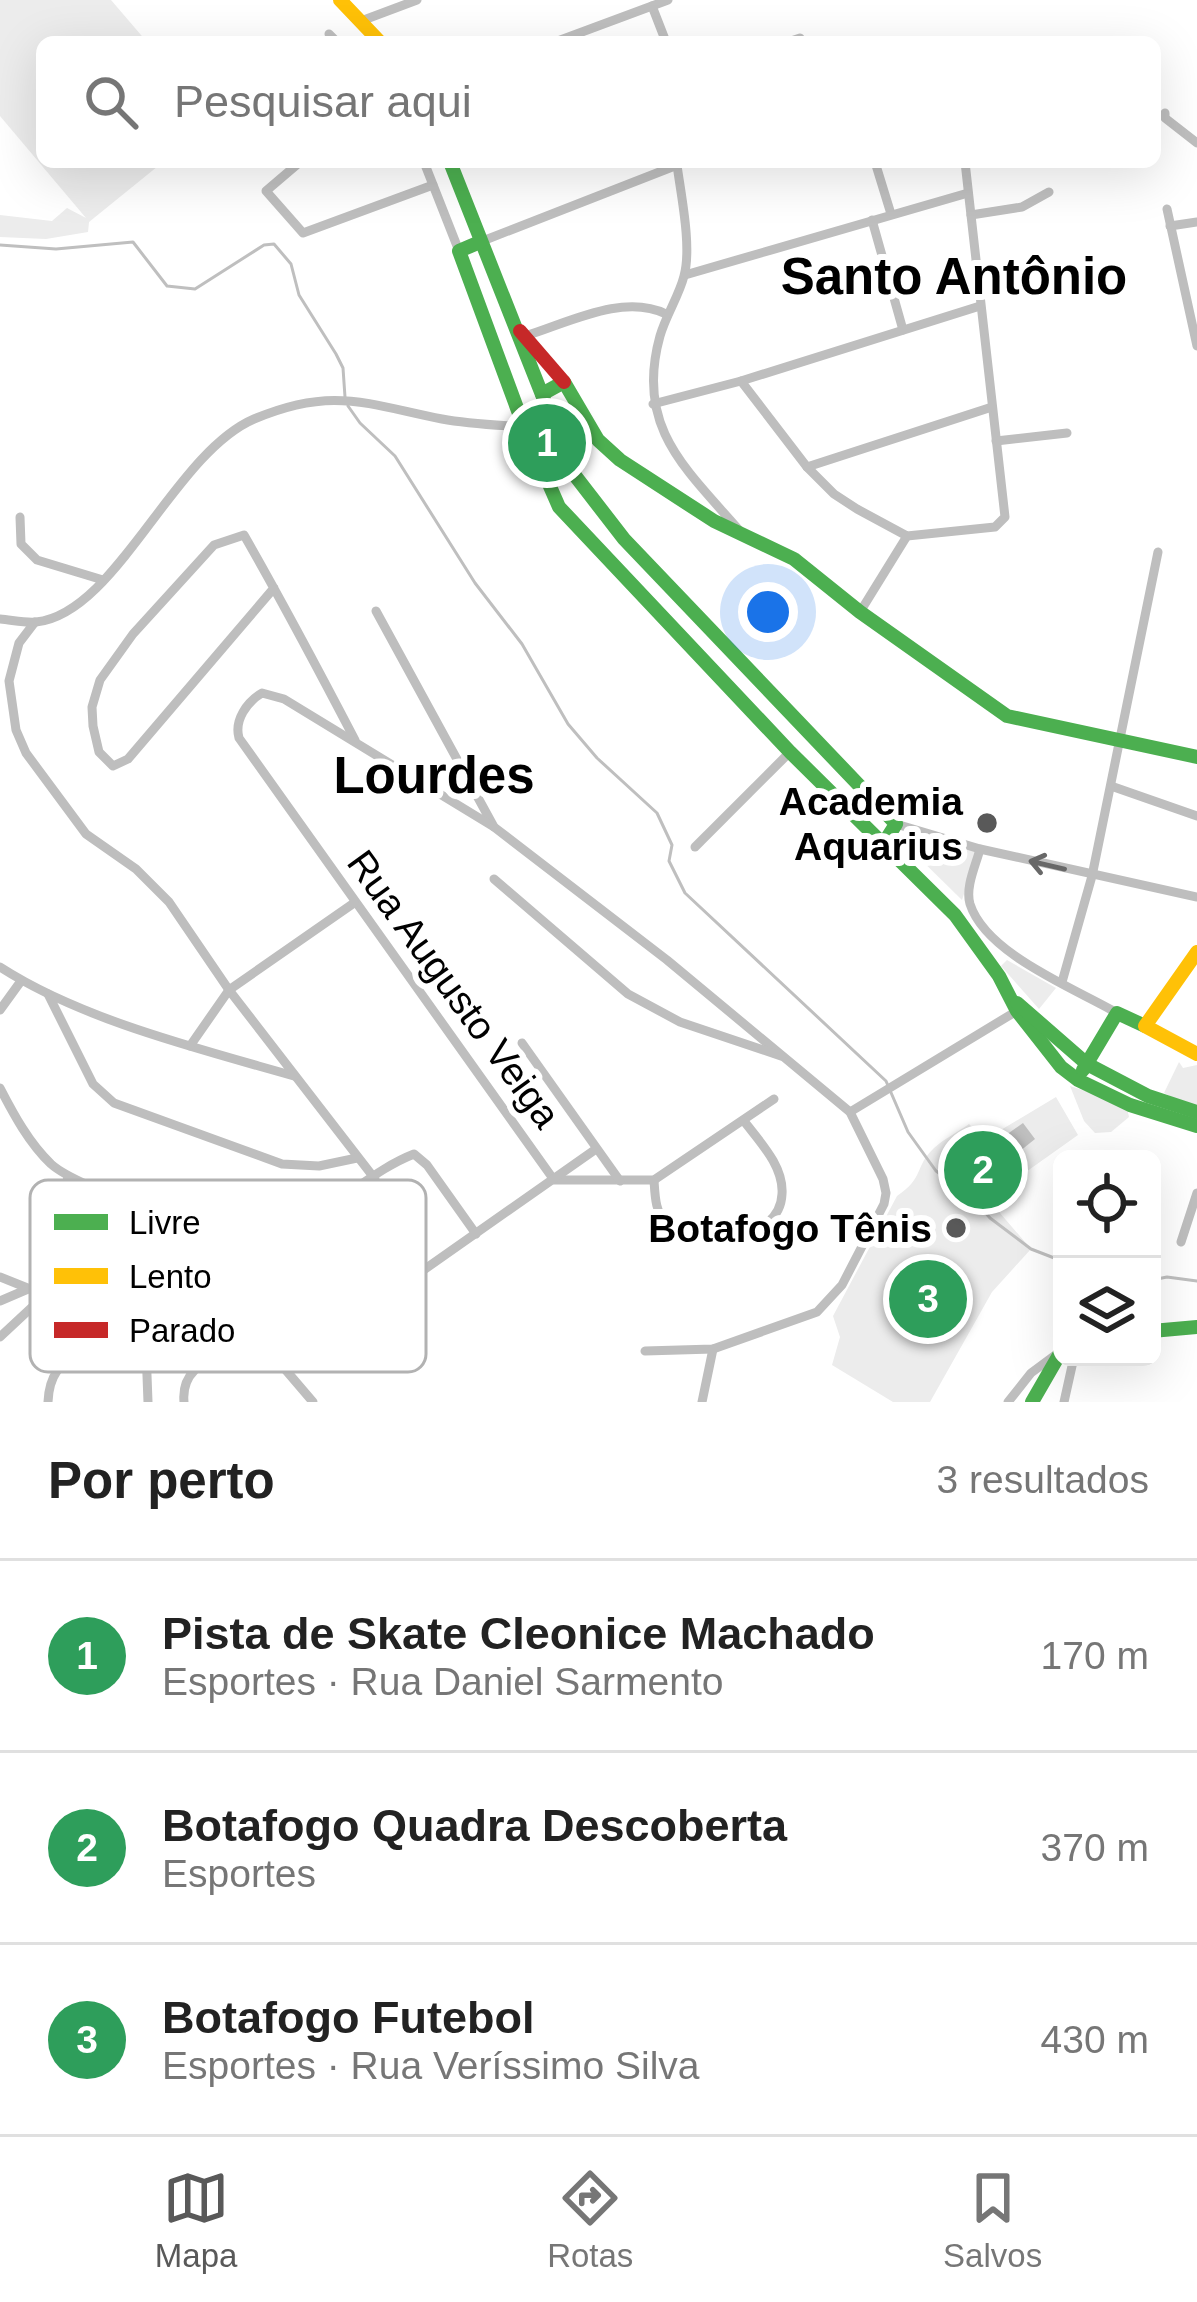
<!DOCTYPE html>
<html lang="pt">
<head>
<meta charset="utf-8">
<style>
	:root { --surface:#fff; --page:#f6f6f6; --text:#222; --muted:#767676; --line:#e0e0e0; --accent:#595959 }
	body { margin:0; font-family:Helvetica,sans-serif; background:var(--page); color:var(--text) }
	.controls { position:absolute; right:36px; bottom:36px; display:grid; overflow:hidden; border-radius:18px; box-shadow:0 12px 48px #0002 }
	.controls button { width:108px; height:108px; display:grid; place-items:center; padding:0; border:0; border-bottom:3px solid var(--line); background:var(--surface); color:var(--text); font:60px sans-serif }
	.you { position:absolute; left:768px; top:612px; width:42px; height:42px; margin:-30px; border:9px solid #fff; border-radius:50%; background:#1a73e8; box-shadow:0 0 0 18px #1a73e833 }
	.badge { display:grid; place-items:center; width:78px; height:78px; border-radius:50%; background:var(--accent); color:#fff; font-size:39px; font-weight:700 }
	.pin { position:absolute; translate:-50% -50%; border:6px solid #fff; box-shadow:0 3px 12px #0006 }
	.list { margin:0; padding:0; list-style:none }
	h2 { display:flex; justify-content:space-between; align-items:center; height:156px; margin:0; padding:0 48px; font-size:51px }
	h2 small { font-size:39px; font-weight:400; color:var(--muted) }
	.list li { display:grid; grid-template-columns:78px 1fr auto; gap:36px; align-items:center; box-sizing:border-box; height:192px; padding:0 48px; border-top:3px solid var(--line) }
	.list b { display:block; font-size:45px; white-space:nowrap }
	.list p { margin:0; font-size:39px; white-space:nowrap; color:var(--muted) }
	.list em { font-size:39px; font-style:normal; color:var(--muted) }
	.icon { flex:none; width:66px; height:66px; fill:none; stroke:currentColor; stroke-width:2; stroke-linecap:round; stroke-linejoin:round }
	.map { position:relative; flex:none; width:1197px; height:1402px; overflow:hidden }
	.search { position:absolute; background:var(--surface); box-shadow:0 12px 48px #0002; left:36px; right:36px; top:36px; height:132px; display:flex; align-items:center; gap:30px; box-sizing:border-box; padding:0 42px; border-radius:18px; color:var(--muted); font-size:45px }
	.sheet { height:732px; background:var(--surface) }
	nav { display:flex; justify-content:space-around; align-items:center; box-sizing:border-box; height:168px; border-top:3px solid var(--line); background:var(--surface); font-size:33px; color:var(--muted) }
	nav a { display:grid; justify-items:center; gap:6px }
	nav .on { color:var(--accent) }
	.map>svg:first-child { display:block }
	.green { fill:#ececec }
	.water { fill:#bfbfbf }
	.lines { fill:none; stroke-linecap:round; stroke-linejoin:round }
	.stream { stroke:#bfbfbf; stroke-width:3 }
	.street { stroke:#bebebe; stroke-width:9 }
	.fast { stroke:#4caf50; stroke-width:14 }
	.slow { stroke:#ffc107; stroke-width:14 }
	.jam { stroke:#c62828; stroke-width:14 }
	.oneway { stroke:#686868 }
	.poi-dot { fill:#595959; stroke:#fff; stroke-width:4.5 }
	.labels { text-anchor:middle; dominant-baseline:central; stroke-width:12; stroke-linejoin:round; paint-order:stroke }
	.poi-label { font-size:39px; font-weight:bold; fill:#000; stroke:#fff; text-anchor:end }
	.street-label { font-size:39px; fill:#000; stroke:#fff }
	.district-label { font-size:51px; font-weight:bold; fill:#000; stroke:#fff }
	.key { fill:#fff; stroke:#b2b2b2; stroke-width:3 }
	.key-label { font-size:33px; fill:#000 }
</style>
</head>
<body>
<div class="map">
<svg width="1197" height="1402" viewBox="0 0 1197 1402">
	<rect width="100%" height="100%" fill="#fff"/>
	<!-- green -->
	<g class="green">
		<polygon points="0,0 111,0 147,42 42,42 42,162 163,162 89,222 88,232 46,239 0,237 0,215 52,221 67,208 86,218 0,116"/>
		<polygon points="545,414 574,478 558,485 528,421"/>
		<polygon points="905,838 978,851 962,900 905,844"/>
		<polygon points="1007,960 1056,988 1039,1009 1001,966"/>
		<polygon points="1179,1062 1183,1068 1197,1065 1197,1110 1164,1093"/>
		<polygon points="1070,1086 1126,1104 1129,1117 1111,1132 1095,1133 1084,1121"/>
		<path d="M1056,1097L1078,1135L988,1199L1031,1249L992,1292L930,1402H893L832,1365L840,1337L833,1316L897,1196C925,1177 914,1167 934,1148C944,1139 958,1132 969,1124L984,1140Z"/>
	</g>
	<!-- water -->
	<polygon class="water" points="1023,1123 1035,1139 1004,1164 992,1145"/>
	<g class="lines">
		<!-- stream -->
		<g class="stream">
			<polyline points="0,245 56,249 133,242 167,286 195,289 264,245 274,244 291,264 299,295 336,354 343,368 345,397"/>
			<polyline points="348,406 360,423 395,456 475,583 522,644 568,724 597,758 657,813 672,845 669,861 685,893 886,1081 908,1132 936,1171 971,1196 990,1218 1031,1249 1062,1261"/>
			<polyline points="1152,1280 1167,1277 1197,1281"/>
		</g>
		<!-- street -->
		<g class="street">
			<polyline points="652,6 666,42"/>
			<polyline points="361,21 417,0"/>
			<polyline points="329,34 337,42"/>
			<polyline points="555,42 668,0"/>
			<polyline points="788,42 800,38"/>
			<polyline points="1165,113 1165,118 1197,143"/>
			<polyline points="300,162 266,191 303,233 433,185"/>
			<polyline points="424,162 459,251"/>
			<polyline points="875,162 891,214"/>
			<path d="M677,165C681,195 692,247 684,276C679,296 666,315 660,336C635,426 684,467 739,530"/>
			<polyline points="1167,209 1197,346"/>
			<polyline points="971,215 1022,207 1049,192"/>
			<polyline points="872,220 903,330"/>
			<polyline points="1170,226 1197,222"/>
			<polyline points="480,242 685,162"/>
			<polyline points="685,275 968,193"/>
			<path d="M525,336C568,323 623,293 666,314"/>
			<polyline points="741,381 807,467 834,494 857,509 907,536 995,527 1005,517 965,162"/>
			<polyline points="653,404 741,381 980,306"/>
			<polyline points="996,441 1067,433"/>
			<polyline points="807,467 992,407"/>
			<polyline points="20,517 21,544 37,560 103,580"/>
			<path d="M274,588L128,759L113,766L99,752L93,726L92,707L100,680L133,634L214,545L244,535C283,603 319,671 355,740"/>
			<polyline points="376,611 494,827 667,960 850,1112 883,1179 886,1193 884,1204 842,1285 817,1312 713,1349 645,1351"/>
			<polyline points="860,612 907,536"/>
			<path d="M0,619C12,620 25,623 36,622C116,614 173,454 254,419C332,386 366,404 442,419C469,424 497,425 524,427"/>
			<polyline points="35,622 19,643 9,681 16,730 26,753 86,834 136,869 169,902 229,990 375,1179"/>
			<polyline points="1111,786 1197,816"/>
			<polyline points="896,824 980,849 1197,897"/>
			<path d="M494,827L284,699L262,693C247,702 234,720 239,738L554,1180H654L774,1099"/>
			<polyline points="695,847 790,752"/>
			<path d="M980,849C976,865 965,887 970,904C986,954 1074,988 1117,1013"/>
			<polyline points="494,879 628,994 680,1022 781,1056"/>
			<path d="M0,967C82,1020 200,1049 294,1076"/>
			<polyline points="1062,982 1092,876 1158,552"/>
			<polyline points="48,994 93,1084 114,1103 282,1164 319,1166 357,1158"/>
			<polyline points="0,1010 21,981"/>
			<polyline points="522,1043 620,1181"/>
			<polyline points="190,1046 229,990 354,903"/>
			<path d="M0,1088C14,1115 29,1143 51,1164C81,1191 218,1233 259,1231C268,1231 278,1228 286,1226C335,1211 368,1172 414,1154L427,1165L476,1234"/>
			<polyline points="850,1112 1020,1009"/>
			<path d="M654,1180C655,1195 655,1213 667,1224C697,1250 780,1243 782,1194C784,1166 759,1141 744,1121"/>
			<polyline points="1181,1242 1197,1193"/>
			<polyline points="0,1277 45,1295 121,1312 203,1342 249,1350 284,1368 313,1402"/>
			<polyline points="45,1295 68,1176"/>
			<polyline points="0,1301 28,1289"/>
			<polyline points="0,1337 45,1295"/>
			<polyline points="146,1349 148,1402"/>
			<polyline points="249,1350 265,1297 259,1231"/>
			<polyline points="284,1368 596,1149"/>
			<path d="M48,1402C49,1376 60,1361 84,1351L197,1343"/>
			<path d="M184,1402C181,1370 206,1361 231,1348"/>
			<polyline points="702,1402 713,1349"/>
			<polyline points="1008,1402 1031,1373 1058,1353"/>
			<polyline points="1064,1402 1074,1357"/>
		</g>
		<!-- fast -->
		<g class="fast">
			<polyline points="450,162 573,473 624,539 896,824 884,843"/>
			<polyline points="480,242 459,251 524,427 559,507 790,752 955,915 999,976 1017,1011 1061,1067 1078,1080 1130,1105 1197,1126"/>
			<polyline points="542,394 564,382 598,440 620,460 714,521 794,559 860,612 1007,716 1197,757"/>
			<polyline points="1017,1003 1087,1064 1148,1096 1197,1112"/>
			<polyline points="1083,1070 1117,1013 1145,1026"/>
			<polyline points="1152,1331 1197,1327"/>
			<polyline points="1032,1402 1062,1350"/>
		</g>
		<!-- slow -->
		<g class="slow">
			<polyline points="340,0 380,42"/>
			<polyline points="1197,952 1145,1026 1197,1054"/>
		</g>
		<!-- jam -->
		<polyline class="jam" points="520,331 564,382"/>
	</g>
	<!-- one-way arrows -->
	<defs><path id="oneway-shaft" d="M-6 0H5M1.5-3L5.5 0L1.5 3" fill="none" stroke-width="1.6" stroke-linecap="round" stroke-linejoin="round" transform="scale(3)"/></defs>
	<use class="oneway" href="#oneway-shaft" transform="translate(1047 865) rotate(-167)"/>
	<!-- markers -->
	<g class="poi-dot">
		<circle cx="987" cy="823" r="12"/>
		<circle cx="956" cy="1228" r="12"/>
	</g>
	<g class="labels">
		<!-- poi labels -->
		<g class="poi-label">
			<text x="963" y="801">Academia<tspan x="963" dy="45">Aquarius</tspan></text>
			<text x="932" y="1228">Botafogo Tênis</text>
		</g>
		<!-- street labels -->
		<g class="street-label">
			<text transform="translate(454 989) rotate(54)">Rua Augusto Veiga</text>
		</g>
		<!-- district labels -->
		<g class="district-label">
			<text x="954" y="276">Santo Antônio</text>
			<text x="434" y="775">Lourdes</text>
		</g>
	</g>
	<!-- legend -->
	<rect x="30" y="1180" width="396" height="192" rx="18" class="key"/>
	<rect x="54" y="1214" width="54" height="16" fill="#4caf50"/>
	<rect x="54" y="1268" width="54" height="16" fill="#ffc107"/>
	<rect x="54" y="1322" width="54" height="16" fill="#c62828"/>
	<g class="key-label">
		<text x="129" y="1234">Livre</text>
		<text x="129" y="1288">Lento</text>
		<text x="129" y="1342">Parado</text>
	</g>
</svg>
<div class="controls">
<button><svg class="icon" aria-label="locate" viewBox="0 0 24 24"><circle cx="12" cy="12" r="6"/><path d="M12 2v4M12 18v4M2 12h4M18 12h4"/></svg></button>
<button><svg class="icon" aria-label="layers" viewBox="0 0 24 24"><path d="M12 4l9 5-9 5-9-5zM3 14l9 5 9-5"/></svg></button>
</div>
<div class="you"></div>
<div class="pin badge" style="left:547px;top:443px;background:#2e9e5b">1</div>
<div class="pin badge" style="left:983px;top:1170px;background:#2e9e5b">2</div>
<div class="pin badge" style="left:928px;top:1299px;background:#2e9e5b">3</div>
<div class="search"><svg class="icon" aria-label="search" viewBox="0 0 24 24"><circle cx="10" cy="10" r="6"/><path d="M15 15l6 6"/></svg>Pesquisar aqui</div>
</div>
<section class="sheet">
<h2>Por perto<small>3 resultados</small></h2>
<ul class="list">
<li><span class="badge" style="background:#2e9e5b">1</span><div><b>Pista de Skate Cleonice Machado</b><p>Esportes · Rua Daniel Sarmento</p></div><em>170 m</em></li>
<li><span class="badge" style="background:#2e9e5b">2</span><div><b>Botafogo Quadra Descoberta</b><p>Esportes</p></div><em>370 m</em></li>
<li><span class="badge" style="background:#2e9e5b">3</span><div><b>Botafogo Futebol</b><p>Esportes · Rua Veríssimo Silva</p></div><em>430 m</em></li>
</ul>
</section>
<nav>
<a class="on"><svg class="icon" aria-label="map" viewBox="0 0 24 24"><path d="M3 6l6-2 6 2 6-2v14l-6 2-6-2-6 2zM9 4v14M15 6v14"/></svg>Mapa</a>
<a><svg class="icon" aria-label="directions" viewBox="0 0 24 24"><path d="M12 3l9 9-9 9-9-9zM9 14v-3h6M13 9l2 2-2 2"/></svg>Rotas</a>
<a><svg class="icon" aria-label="saved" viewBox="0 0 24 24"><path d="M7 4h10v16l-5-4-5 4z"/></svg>Salvos</a>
</nav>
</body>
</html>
